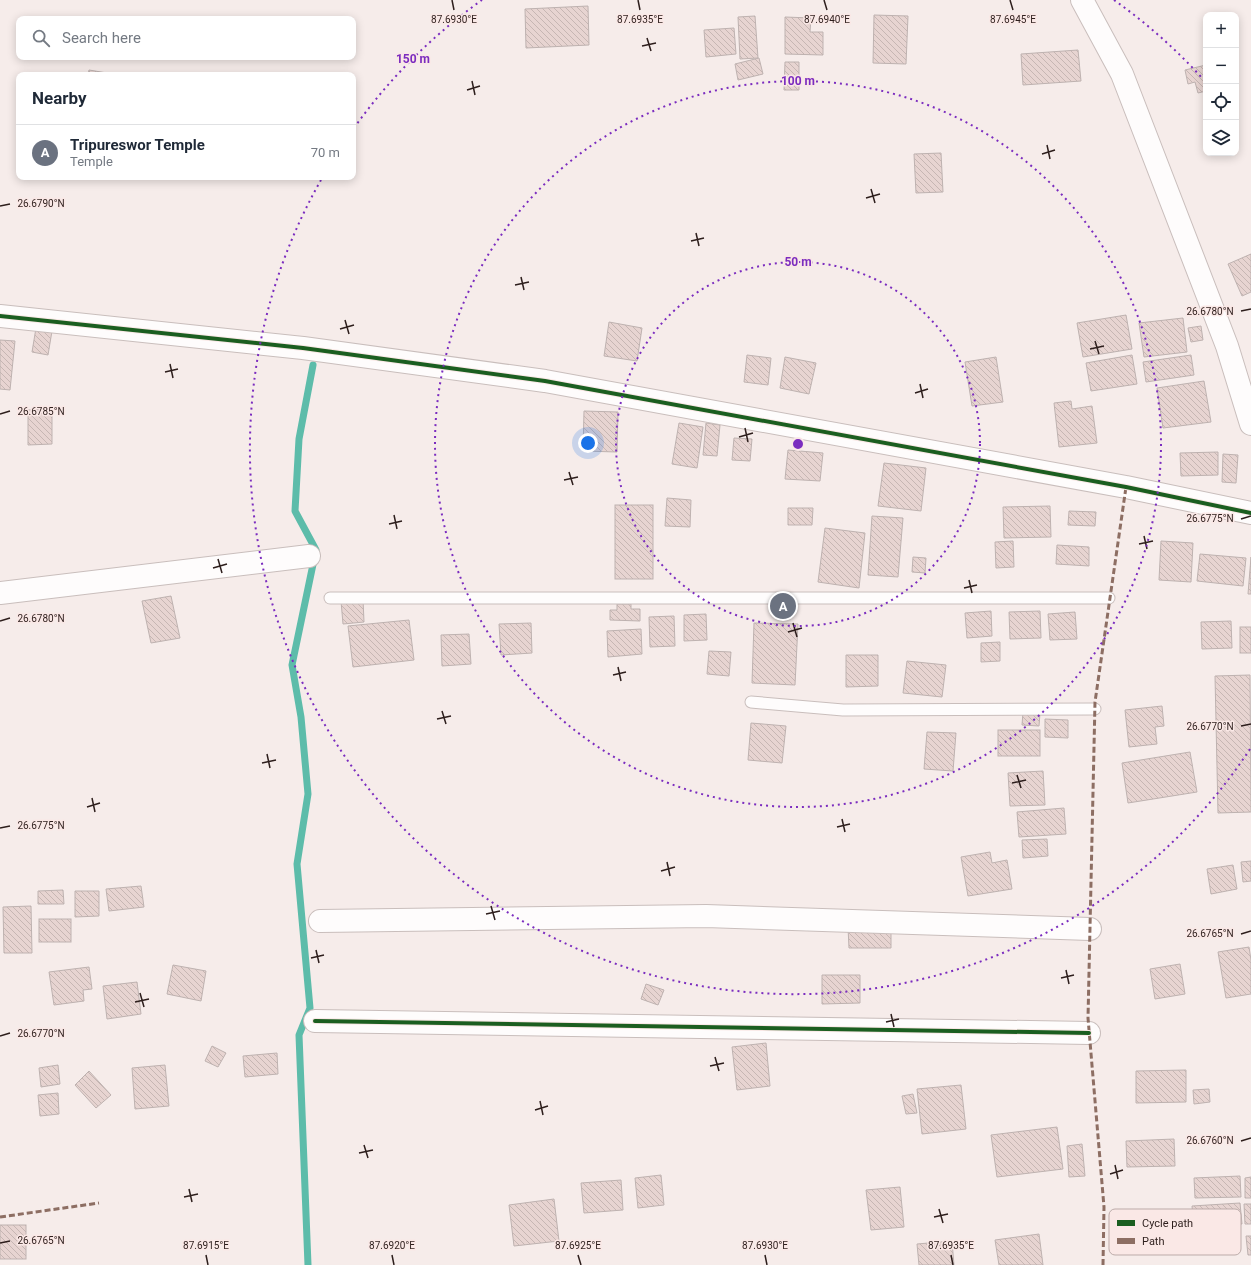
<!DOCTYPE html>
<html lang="en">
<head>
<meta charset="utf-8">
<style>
	:root { --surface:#fff; --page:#f2f2f3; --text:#1f2937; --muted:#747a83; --line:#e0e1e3; --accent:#d93025 }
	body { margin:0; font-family:Roboto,sans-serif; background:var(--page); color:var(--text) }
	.controls { position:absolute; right:12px; top:12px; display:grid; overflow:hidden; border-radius:8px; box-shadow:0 2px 10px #0003 }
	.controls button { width:36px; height:36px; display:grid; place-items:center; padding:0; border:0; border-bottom:1px solid var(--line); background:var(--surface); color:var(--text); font:20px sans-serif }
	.you { position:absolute; left:588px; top:443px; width:14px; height:14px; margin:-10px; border:3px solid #fff; border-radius:50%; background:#1a73e8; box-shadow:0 0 0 6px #1a73e833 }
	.badge { display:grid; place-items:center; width:26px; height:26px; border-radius:50%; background:var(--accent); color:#fff; font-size:13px; font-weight:700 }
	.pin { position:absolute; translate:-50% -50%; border:2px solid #fff; box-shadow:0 1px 4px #0006 }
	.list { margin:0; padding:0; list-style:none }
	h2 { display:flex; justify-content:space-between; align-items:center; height:52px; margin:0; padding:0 16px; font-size:17px }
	h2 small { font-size:13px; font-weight:400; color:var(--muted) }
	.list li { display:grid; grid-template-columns:26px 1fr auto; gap:12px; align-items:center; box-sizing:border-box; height:56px; padding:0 16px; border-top:1px solid var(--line) }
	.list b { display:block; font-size:15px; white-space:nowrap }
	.list p { margin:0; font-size:13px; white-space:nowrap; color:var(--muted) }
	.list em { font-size:13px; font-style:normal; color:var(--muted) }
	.icon { flex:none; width:22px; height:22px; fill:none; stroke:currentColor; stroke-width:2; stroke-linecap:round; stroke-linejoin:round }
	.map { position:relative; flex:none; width:1251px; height:1265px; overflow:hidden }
	.search { position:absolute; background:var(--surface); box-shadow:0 2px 10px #0003; left:16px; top:16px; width:340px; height:44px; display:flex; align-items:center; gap:10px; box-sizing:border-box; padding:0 14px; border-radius:8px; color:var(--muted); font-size:15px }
	.panel { position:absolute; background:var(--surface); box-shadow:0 2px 10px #0003; left:16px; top:72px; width:340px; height:108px; border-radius:8px }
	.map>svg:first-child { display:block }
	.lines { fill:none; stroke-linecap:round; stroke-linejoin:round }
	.stream { stroke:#5dbcaa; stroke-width:7 }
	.building { fill:url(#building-back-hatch); stroke:#beb2b0 }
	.service-casing { stroke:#c9bebc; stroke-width:13 }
	.minor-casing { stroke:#c9bebc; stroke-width:24 }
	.tertiary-casing { stroke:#c9bebc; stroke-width:24 }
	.service { stroke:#fefcfc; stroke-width:11 }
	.minor { stroke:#fefcfc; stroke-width:22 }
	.tertiary { stroke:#fefcfc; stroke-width:22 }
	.quiet { stroke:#8d6e63; stroke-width:3; stroke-dasharray:6 3; stroke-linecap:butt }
	.cycleway-casing { stroke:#fae8e6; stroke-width:6 }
	.cycleway { stroke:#1b5e20; stroke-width:4 }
	.ticks { fill:none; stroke:#2d1e1c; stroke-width:1.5 }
	.ring { fill:none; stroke:#7b2cbf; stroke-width:2; stroke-dasharray:2 4 }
	.key { fill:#fae8e6; stroke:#bcaba9; stroke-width:1 }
	.key-label { font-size:11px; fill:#2d1e1c }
	.ticks-label { font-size:10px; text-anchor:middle; fill:#2d1e1c; stroke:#fae8e6; stroke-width:3; stroke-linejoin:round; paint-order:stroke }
	.centre { fill:#7b2cbf; stroke:#fae8e6; stroke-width:2 }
	.ring-label { font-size:12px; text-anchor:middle; font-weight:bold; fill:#7b2cbf; stroke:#fae8e6; stroke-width:3; stroke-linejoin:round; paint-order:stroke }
</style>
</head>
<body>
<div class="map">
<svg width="1251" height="1265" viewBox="0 0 1251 1265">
	<defs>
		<pattern id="building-back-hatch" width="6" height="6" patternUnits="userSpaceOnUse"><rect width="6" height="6" fill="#e7d4d1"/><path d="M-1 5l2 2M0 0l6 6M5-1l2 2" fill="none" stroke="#c6b6b3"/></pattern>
	</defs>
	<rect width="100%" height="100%" fill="#f6ecea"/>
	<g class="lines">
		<!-- stream -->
		<polyline class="stream" points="308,1265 299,1035 310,1008 297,864 308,794 301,717 292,665 316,550 295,511 299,439 313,365"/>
	</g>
	<!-- building -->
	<g class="building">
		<polygon points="588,6 589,45 526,48 525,9"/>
		<polygon points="874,15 908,16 906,64 873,63"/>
		<polygon points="755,16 758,58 740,59 738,17"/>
		<polygon points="785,17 811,18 810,32 823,32 823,55 785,54"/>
		<polygon points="734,28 736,54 706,57 704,30"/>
		<polygon points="1078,50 1081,81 1023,85 1021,54"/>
		<polygon points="759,58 763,74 738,80 735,64"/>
		<polygon points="785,62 799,62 799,90 784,90"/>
		<polygon points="1206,65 1206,91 1198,93 1195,82 1188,84 1185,70"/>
		<polygon points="89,70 119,75 88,75"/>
		<polygon points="941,153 943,192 916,193 914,154"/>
		<polygon points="1251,254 1251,292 1242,296 1228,264"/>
		<polygon points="1126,315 1132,349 1083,357 1077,323"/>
		<polygon points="1183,318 1187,352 1144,357 1139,323"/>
		<polygon points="609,322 642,328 637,361 604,356"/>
		<polygon points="1201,326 1203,340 1191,342 1188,328"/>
		<polygon points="36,328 52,331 48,355 32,352"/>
		<polygon points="0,340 15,341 10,390 0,389"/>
		<polygon points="747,355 771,358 768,385 744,382"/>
		<polygon points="1132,355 1137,384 1091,391 1086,363"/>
		<polygon points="1191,355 1194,375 1146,382 1143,362"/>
		<polygon points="785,357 816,363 809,394 780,388"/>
		<polygon points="996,357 1003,402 972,406 965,362"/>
		<polygon points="1204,381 1211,422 1163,428 1157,388"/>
		<polygon points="1071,401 1072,409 1092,406 1097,443 1059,447 1054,403"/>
		<polygon points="52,409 52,444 28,445 28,410"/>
		<polygon points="584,411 618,412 617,452 583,451"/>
		<polygon points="679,423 703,427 697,468 672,464"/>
		<polygon points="706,423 720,425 717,456 703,455"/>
		<polygon points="734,438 752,439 750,461 732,460"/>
		<polygon points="788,450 823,453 820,481 785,479"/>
		<polygon points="1218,452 1218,475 1181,476 1180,453"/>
		<polygon points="1223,454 1238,455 1236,483 1222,482"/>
		<polygon points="884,463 926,468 921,511 878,506"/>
		<polygon points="667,498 691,500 690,527 665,526"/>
		<rect x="615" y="505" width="38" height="74"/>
		<polygon points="1050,506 1051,537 1004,538 1003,507"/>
		<polygon points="788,508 813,508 812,525 788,525"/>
		<polygon points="1069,511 1096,512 1095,526 1068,525"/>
		<polygon points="872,516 903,518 898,577 868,575"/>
		<polygon points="825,528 865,533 859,588 818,582"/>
		<polygon points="1013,541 1014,567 996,568 995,542"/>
		<polygon points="1161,541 1193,543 1191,582 1159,580"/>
		<polygon points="1057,545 1089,547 1089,566 1056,564"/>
		<polygon points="1200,554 1246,558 1243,586 1197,581"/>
		<polygon points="913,557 926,558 925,573 912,572"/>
		<polygon points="1251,557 1251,594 1248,594"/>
		<polygon points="171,596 180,638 151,643 142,601"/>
		<polygon points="363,599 364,622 343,624 341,601"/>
		<polygon points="617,604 631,604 631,609 640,609 640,621 610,620 610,610 617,610"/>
		<polygon points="991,611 992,636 967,638 965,613"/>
		<polygon points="1040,611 1041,638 1010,639 1009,612"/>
		<polygon points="1075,612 1077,639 1050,640 1048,614"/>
		<polygon points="706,614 707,640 684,641 684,615"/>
		<polygon points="674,616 675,646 650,647 649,617"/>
		<polygon points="409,620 414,660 353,667 348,626"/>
		<polygon points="1231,621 1232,648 1202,649 1201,622"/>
		<polygon points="531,623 532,653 501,655 499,624"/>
		<polygon points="754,623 798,624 795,685 752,683"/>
		<rect x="1240" y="627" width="11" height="26"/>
		<polygon points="641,629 642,654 608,657 607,631"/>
		<polygon points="469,634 471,664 442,666 441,635"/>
		<polygon points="1000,642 1000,661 981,662 981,643"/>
		<polygon points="709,651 731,652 729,676 707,674"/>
		<polygon points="846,655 878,655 878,686 846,687"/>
		<polygon points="907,661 946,665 942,697 903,693"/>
		<polygon points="1250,675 1251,812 1218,813 1215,676"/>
		<polygon points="1162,706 1164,726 1155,727 1157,744 1129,747 1125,710"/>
		<polygon points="1023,712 1040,713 1039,726 1022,725"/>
		<polygon points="1045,719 1068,720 1068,738 1045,737"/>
		<polygon points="751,723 786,726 782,763 748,760"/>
		<rect x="998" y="730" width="42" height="26"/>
		<polygon points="927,732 956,733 953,771 924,769"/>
		<polygon points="1190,752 1197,792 1128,803 1122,763"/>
		<polygon points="1043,771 1045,805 1010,806 1008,773"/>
		<polygon points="1064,808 1066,834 1019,837 1017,812"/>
		<polygon points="1047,839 1048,856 1023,858 1022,840"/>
		<polygon points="990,852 992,863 1007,860 1012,889 968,896 961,857"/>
		<polygon points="1251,861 1251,881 1243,882 1241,862"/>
		<polygon points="1233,865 1237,889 1211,894 1207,869"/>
		<polygon points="141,886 144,907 109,911 106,889"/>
		<polygon points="63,890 64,904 38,904 38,891"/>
		<polygon points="75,891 99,891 99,916 75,917"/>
		<polygon points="31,906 32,953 4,953 3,907"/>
		<rect x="39" y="919" width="32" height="23"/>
		<polygon points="891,926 891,948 849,948 848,927"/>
		<polygon points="1249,947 1251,960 1251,994 1226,998 1218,952"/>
		<polygon points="1180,964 1185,994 1155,999 1150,969"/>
		<polygon points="173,965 206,971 201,1001 167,994"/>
		<polygon points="89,967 92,989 83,990 84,1001 54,1005 49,972"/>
		<polygon points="822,975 860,975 860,1003 822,1004"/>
		<polygon points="137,982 141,1014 107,1019 103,986"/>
		<polygon points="646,984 664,990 658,1005 641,999"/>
		<polygon points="766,1043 770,1086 737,1090 732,1047"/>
		<polygon points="212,1046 226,1053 218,1067 205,1061"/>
		<polygon points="277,1053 278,1074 245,1077 243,1056"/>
		<polygon points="58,1065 60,1084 41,1087 39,1068"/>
		<polygon points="165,1065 169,1106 135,1109 132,1068"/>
		<polygon points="1186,1070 1186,1102 1136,1103 1136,1071"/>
		<polygon points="89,1071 111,1095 96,1108 75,1085"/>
		<polygon points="961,1085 966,1129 922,1134 917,1089"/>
		<polygon points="1209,1089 1210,1102 1194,1104 1193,1090"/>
		<polygon points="58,1093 59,1114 40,1116 38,1095"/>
		<polygon points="913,1094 917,1113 906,1114 902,1096"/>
		<polygon points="1057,1127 1063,1169 997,1177 991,1135"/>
		<polygon points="1174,1139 1175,1166 1127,1167 1126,1141"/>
		<polygon points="1082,1144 1085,1176 1069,1177 1067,1146"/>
		<polygon points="661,1175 664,1205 638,1208 635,1178"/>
		<polygon points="1240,1176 1241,1197 1195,1198 1194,1178"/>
		<polygon points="1251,1177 1251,1198 1245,1198 1245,1178"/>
		<polygon points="621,1180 623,1210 584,1213 581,1183"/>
		<polygon points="900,1187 904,1227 871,1230 866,1190"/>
		<polygon points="554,1199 559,1241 514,1246 509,1205"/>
		<polygon points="1240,1203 1242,1224 1194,1228 1192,1206"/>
		<polygon points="1244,1204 1251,1204 1251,1224 1245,1224"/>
		<rect x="0" y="1225" width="26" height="34"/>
		<polygon points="1039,1234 1043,1265 999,1265 995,1240"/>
		<polygon points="1246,1236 1251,1236 1251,1255 1248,1255"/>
		<polygon points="952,1241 954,1265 919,1265 917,1244"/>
	</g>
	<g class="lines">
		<defs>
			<g id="service">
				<polyline points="330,598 1109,598"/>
				<polyline points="751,702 843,710 1095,709"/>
			</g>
			<g id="minor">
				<polyline points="0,593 309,556"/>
				<polyline points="320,921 706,916 1090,929"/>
				<polyline points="315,1021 1089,1033"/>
			</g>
			<g id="tertiary">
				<polyline points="1082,0 1122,74 1227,346 1251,424"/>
				<polyline points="0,316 303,348 545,381 1126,487 1251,513"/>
			</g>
		</defs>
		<!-- service casing -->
		<use href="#service" class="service-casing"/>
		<!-- minor casing -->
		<use href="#minor" class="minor-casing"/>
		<!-- tertiary casing -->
		<use href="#tertiary" class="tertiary-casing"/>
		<!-- service -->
		<use href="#service" class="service"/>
		<!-- minor -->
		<use href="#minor" class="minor"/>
		<!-- tertiary -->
		<use href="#tertiary" class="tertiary"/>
		<!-- quiet -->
		<g class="quiet">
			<polyline points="0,1217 99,1203"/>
			<polyline points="1103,1265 1104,1207 1088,1018 1095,702 1126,487"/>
		</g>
		<defs>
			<g id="cycleway">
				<polyline points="0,316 303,348 545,381 1126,487 1251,513"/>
				<polyline points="315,1021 1089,1033"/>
			</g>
		</defs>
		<!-- cycleway casing -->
		<use href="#cycleway" class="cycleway-casing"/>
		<!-- cycleway -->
		<use href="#cycleway" class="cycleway"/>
	</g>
	<!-- ticks -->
	<path class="ticks" d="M452,0L454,10M638,0L640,10M824,0L827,10M1010,0L1013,10M647,38L651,51M642,46L656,43M472,81L475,95M467,90L480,86M1047,145L1050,159M1042,154L1055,150M871,189L875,203M866,198L880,194M0,206L10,204M696,233L699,246M691,241L704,238M521,277L524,290M515,285L529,282M1241,311L1251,309M345,320L349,334M340,329L354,325M1095,341L1099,354M1090,349L1104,346M170,364L173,378M165,372L178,369M920,384L923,398M915,393L928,389M0,414L10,411M745,428L748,442M739,437L753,433M569,472L573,485M564,480L578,477M394,515L397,529M1241,519L1251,516M389,524L402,521M1144,536L1147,549M1139,544L1153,541M218,559L222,573M213,568L227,564M969,580L972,593M964,588L977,585M0,621L10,618M793,623L797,637M788,632L802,628M618,667L621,681M613,675L626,672M442,711L446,724M437,719L451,716M1241,726L1251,724M267,754L270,768M262,763L276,760M1017,775L1021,788M1012,783L1026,780M92,798L95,812M87,807L100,803M842,819L845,832M837,827L850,824M0,828L10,826M667,862L670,876M661,871L675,867M491,906L495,920M486,914L500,911M1241,934L1251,931M316,950L319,963M311,958L324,955M1066,970L1069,984M1061,978L1074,975M140,993L144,1007M135,1002L149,999M891,1014L894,1027M886,1022L899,1019M0,1036L10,1033M715,1057L719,1071M710,1066L724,1063M540,1101L543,1115M535,1110L548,1106M1241,1141L1251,1138M364,1145L368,1158M359,1153L373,1150M1115,1165L1118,1179M1110,1174L1123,1170M189,1189L192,1202M184,1197L198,1194M939,1209L943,1223M934,1217L948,1214M0,1243L10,1241M206,1255L208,1265M392,1255L394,1265M578,1255L581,1265M765,1255L767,1265M951,1255L953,1265"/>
	<!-- distance rings -->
	<g class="ring">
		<circle cx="798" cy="444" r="182"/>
		<circle cx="798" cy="444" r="363"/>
		<path d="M1250 749A545 545 0 0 1 321 180M354 128A545 545 0 0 1 482 0M1114 0A545 545 0 0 1 1203 79"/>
	</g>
	<!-- legend -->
	<rect x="1109" y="1209" width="132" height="46" rx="6" class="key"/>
	<rect x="1117" y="1220" width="18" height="6" fill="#1b5e20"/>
	<rect x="1117" y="1238" width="18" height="6" fill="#8d6e63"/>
	<g class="key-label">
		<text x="1142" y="1227">Cycle path</text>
		<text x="1142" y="1245">Path</text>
	</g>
	<g class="ticks-label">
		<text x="454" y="23">87.6930°E</text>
		<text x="640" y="23">87.6935°E</text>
		<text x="827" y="23">87.6940°E</text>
		<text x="1013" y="23">87.6945°E</text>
		<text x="41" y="207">26.6790°N</text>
		<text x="1210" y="315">26.6780°N</text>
		<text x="41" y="415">26.6785°N</text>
		<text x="1210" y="522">26.6775°N</text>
		<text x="41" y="622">26.6780°N</text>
		<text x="1210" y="730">26.6770°N</text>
		<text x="41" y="829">26.6775°N</text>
		<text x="1210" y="937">26.6765°N</text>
		<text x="41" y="1037">26.6770°N</text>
		<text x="1210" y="1144">26.6760°N</text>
		<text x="41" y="1244">26.6765°N</text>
		<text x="206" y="1249">87.6915°E</text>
		<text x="392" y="1249">87.6920°E</text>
		<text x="578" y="1249">87.6925°E</text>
		<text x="765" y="1249">87.6930°E</text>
		<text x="951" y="1249">87.6935°E</text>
	</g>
	<circle cx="798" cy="444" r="6" class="centre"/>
	<g class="ring-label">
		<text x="413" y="63">150 m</text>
		<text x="798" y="85">100 m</text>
		<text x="798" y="266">50 m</text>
	</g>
</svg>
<div class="controls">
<button>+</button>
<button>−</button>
<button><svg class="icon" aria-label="locate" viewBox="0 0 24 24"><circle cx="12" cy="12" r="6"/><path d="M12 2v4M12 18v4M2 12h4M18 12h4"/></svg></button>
<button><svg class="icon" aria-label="layers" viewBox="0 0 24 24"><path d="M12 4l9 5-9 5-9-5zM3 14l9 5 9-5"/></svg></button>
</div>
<div class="you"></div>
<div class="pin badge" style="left:783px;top:606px;background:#6b7280">A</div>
<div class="search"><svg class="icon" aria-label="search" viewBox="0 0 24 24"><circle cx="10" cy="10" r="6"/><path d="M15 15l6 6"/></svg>Search here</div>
<section class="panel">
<h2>Nearby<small></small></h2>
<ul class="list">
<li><span class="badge" style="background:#6b7280">A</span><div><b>Tripureswor Temple</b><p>Temple</p></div><em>70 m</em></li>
</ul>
</section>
</div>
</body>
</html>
